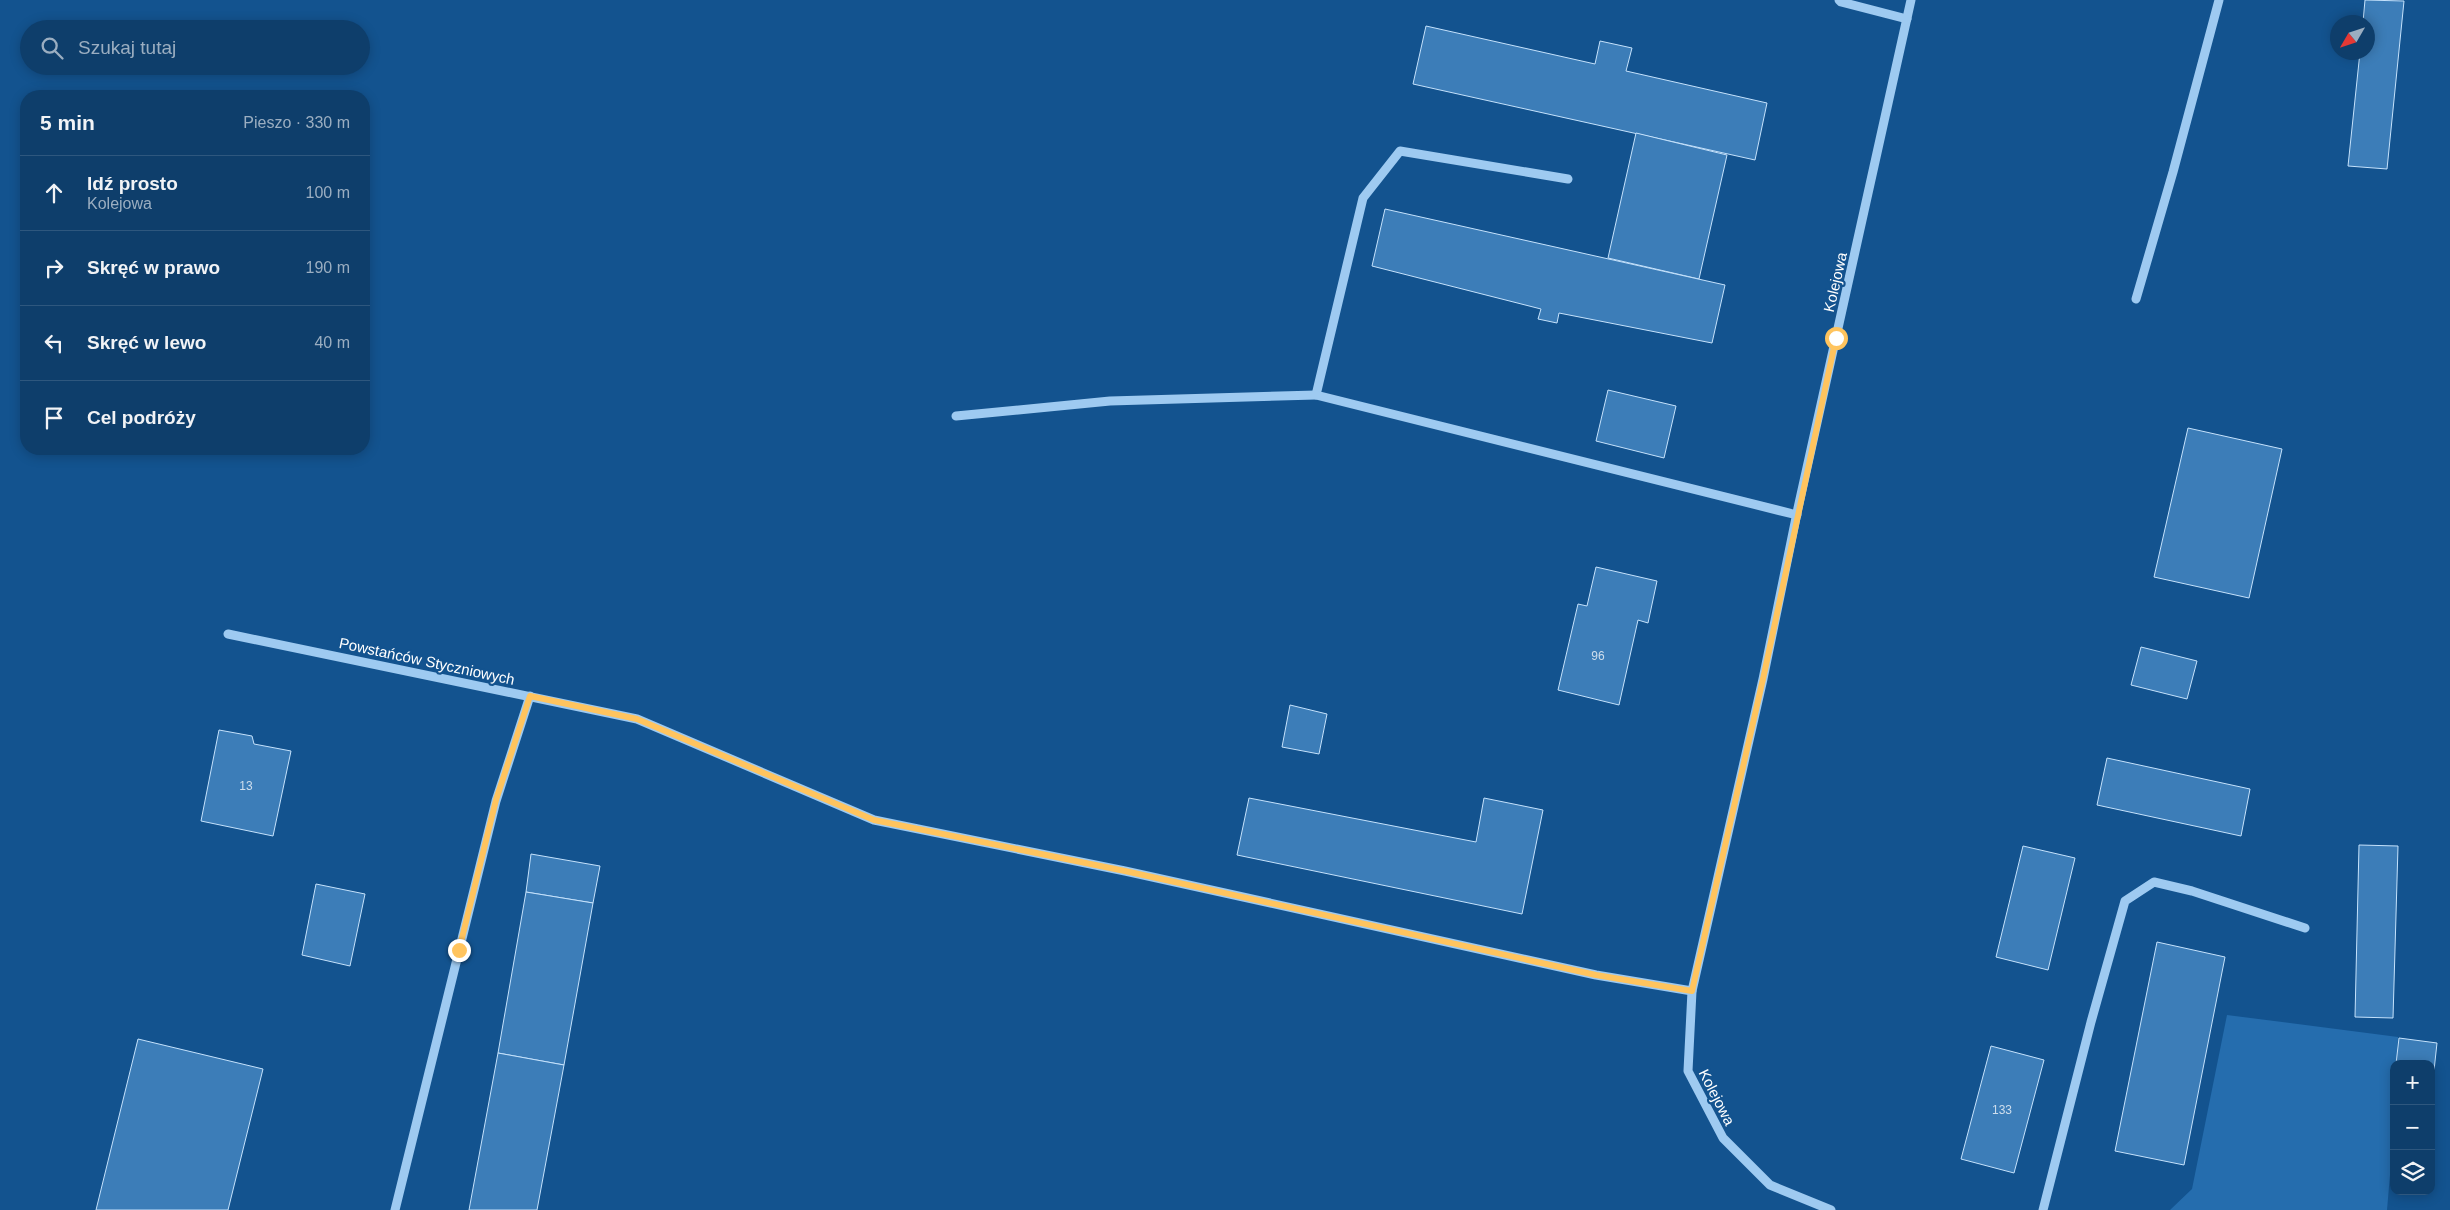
<!DOCTYPE html>
<html lang="pl">
<head>
<meta charset="utf-8">
<style>
	:root { --surface:#0e3e6b; --page:#174571; --text:#f1f3f6; --muted:#9baec1; --line:#2e577e }
	body { margin:0; font-family:Helvetica,sans-serif; background:var(--page); color:var(--text) }
	.controls { position:absolute; right:15px; bottom:15px; display:grid; overflow:hidden; border-radius:10px; box-shadow:0 2px 12px #0003 }
	.controls button { width:45px; height:45px; display:grid; place-items:center; padding:0; border:0; border-bottom:1px solid var(--line); background:var(--surface); color:var(--text); font:25px sans-serif }
	.compass { position:absolute; left:2330px; top:15px; width:45px; height:45px; border-radius:50%; background:var(--surface); box-shadow:0 2px 12px #0003; rotate:231deg }
	.stop { position:absolute; width:15px; height:15px; margin:-11px; border:4px solid #ffc45e; border-radius:50%; background:#fff }
	.stop.end { background:#ffc45e; border-color:#fff; box-shadow:0 1px 5px #0008 }
	.list { margin:0; padding:0; list-style:none }
	h2 { display:flex; justify-content:space-between; align-items:center; height:65px; margin:0; padding:0 20px; font-size:21px }
	h2 small { font-size:16px; font-weight:400; color:var(--muted) }
	.list li { display:grid; grid-template-columns:32px 1fr auto; gap:15px; align-items:center; box-sizing:border-box; height:75px; padding:0 20px; border-top:1px solid var(--line) }
	.list b { display:block; font-size:19px; white-space:nowrap }
	.list p { margin:0; font-size:16px; white-space:nowrap; color:var(--muted) }
	.list em { font-size:16px; font-style:normal; color:var(--muted) }
	.icon { flex:none; width:28px; height:28px; fill:none; stroke:currentColor; stroke-width:2; stroke-linecap:round; stroke-linejoin:round }
	.map { position:relative; flex:none; width:2450px; height:1210px; overflow:hidden }
	.search { position:absolute; background:var(--surface); box-shadow:0 2px 12px #0003; left:20px; top:20px; width:350px; height:55px; display:flex; align-items:center; gap:12px; box-sizing:border-box; padding:0 18px; border-radius:28px; color:var(--muted); font-size:19px }
	.panel { position:absolute; background:var(--surface); box-shadow:0 2px 12px #0003; left:20px; top:90px; width:350px; height:365px; border-radius:20px }
	.map>svg:first-child { display:block }
	.green { fill:#256dae }
	.building { fill:#3c7db8; stroke:#c5e2fc }
	.lines { fill:none; stroke-linecap:round; stroke-linejoin:round }
	.minor { stroke:#9ecaf1; stroke-width:9 }
	.route { stroke:#ffc45e; stroke-width:6 }
	.labels { text-anchor:middle; dominant-baseline:central; stroke-width:4.5; stroke-linejoin:round; paint-order:stroke }
	.number-label { font-size:12px; fill:#cedeed }
	.street-label { font-size:15px; fill:#fff; stroke:#13538f }
</style>
</head>
<body>
<div class="map">
<svg width="2450" height="1210" viewBox="0 0 2450 1210">
	<rect width="100%" height="100%" fill="#13538f"/>
	<!-- green -->
	<polygon class="green" points="2227,1015 2398,1037 2397,1064 2394,1064 2394,1128 2387,1210 2170,1210 2192,1189"/>
	<!-- building -->
	<g class="building">
		<polygon points="2365,0 2404,1 2387,169 2348,166 2360,52 2368,52 2368,22 2363,22"/>
		<polygon points="1426,26 1595,64 1600,41 1632,48 1626,71 1767,103 1755,160 1413,84"/>
		<polygon points="1636,133 1727,155 1699,279 1608,258"/>
		<polygon points="1385,209 1725,285 1712,343 1559,313 1557,323 1538,319 1541,309 1372,266"/>
		<polygon points="1608,390 1676,406 1664,458 1596,441"/>
		<polygon points="2188,428 2282,449 2249,598 2154,577"/>
		<polygon points="1596,567 1657,581 1648,623 1638,620 1619,705 1558,690 1578,604 1587,606"/>
		<polygon points="2141,647 2197,661 2187,699 2131,685"/>
		<polygon points="1290,705 1327,714 1319,754 1282,747"/>
		<polygon points="219,730 252,736 254,744 291,751 273,836 201,821"/>
		<polygon points="2107,758 2250,789 2241,836 2097,805"/>
		<polygon points="1249,798 1476,842 1484,798 1543,810 1522,914 1237,855"/>
		<polygon points="2359,845 2398,846 2393,1018 2355,1017"/>
		<polygon points="2023,846 2075,858 2048,970 1996,957"/>
		<polygon points="531,854 600,866 593,903 526,892"/>
		<polygon points="316,884 365,894 350,966 302,955"/>
		<polygon points="526,892 593,903 564,1065 498,1053"/>
		<polygon points="2157,942 2225,957 2184,1165 2115,1151"/>
		<polygon points="2399,1038 2437,1043 2431,1098 2431,1064 2396,1064"/>
		<polygon points="138,1039 263,1069 228,1210 96,1210"/>
		<polygon points="1991,1046 2044,1060 2014,1173 1961,1159"/>
		<polygon points="498,1053 564,1065 537,1210 469,1210"/>
	</g>
	<g class="lines">
		<!-- minor -->
		<g class="minor">
			<polyline points="1839,0 1841,2 1907,19"/>
			<polyline points="1568,179 1400,151 1363,198 1316,395 1797,515"/>
			<polyline points="2136,299 2173,172 2219,0"/>
			<polyline points="956,416 1110,401 1316,395"/>
			<polyline points="228,634 637,719 874,820 1125,871 1596,975 1692,991"/>
			<polyline points="395,1210 496,801 530,696"/>
			<polyline points="1831,1210 1770,1185 1723,1138 1688,1071 1692,991 1763,679 1798,508 1911,0"/>
			<polyline points="2043,1210 2091,1022 2125,901 2154,882 2192,891 2305,928"/>
		</g>
	</g>
	<g class="lines">
		<!-- route -->
		<polyline class="route" points="459,950 496,800 530,696 637,719 874,820 1125,871 1596,975 1692,991 1763,679 1836,338"/>
	</g>
	<g class="labels">
		<!-- number labels -->
		<g class="number-label">
			<text x="1598" y="656">96</text>
			<text x="246" y="786">13</text>
			<text x="2002" y="1110">133</text>
		</g>
		<!-- street labels -->
		<g class="street-label">
			<text transform="translate(1835 282) rotate(-77)">Kolejowa</text>
			<text transform="translate(427 661) rotate(12)">Powstańców Styczniowych</text>
			<text transform="translate(1717 1097) rotate(63)">Kolejowa</text>
		</g>
	</g>
</svg>
<div class="controls">
<button>+</button>
<button>−</button>
<button><svg class="icon" aria-label="layers" viewBox="0 0 24 24"><path d="M12 4l9 5-9 5-9-5zM3 14l9 5 9-5"/></svg></button>
</div>
<svg class="compass" viewBox="-18 -18 36 36"><path d="M0-13l5 13h-10z" fill="#e53935"/><path d="M0 13l5-13h-10z" fill="#9baec1"/></svg>
<div class="stop" style="left:1836px;top:338px"></div>
<div class="stop end" style="left:459px;top:950px"></div>
<div class="search"><svg class="icon" aria-label="search" viewBox="0 0 24 24"><circle cx="10" cy="10" r="6"/><path d="M15 15l6 6"/></svg>Szukaj tutaj</div>
<section class="panel">
<h2>5 min<small>Pieszo · 330 m</small></h2>
<ul class="list">
<li><svg class="icon" aria-label="ahead" viewBox="0 0 24 24"><path d="M12 20V5M6 11l6-6 6 6"/></svg><div><b>Idź prosto</b><p>Kolejowa</p></div><em>100 m</em></li>
<li><svg class="icon" aria-label="right" viewBox="0 0 24 24"><path d="M7 20v-9h11M14 6l5 5-5 5"/></svg><div><b>Skręć w prawo</b></div><em>190 m</em></li>
<li><svg class="icon" aria-label="left" viewBox="0 0 24 24"><path d="M17 20v-9H6M10 6l-5 5 5 5"/></svg><div><b>Skręć w lewo</b></div><em>40 m</em></li>
<li><svg class="icon" aria-label="arrive" viewBox="0 0 24 24"><path d="M6 21V4h12l-3 4 3 4H6"/></svg><div><b>Cel podróży</b></div></li>
</ul>
</section>
</div>
</body>
</html>
